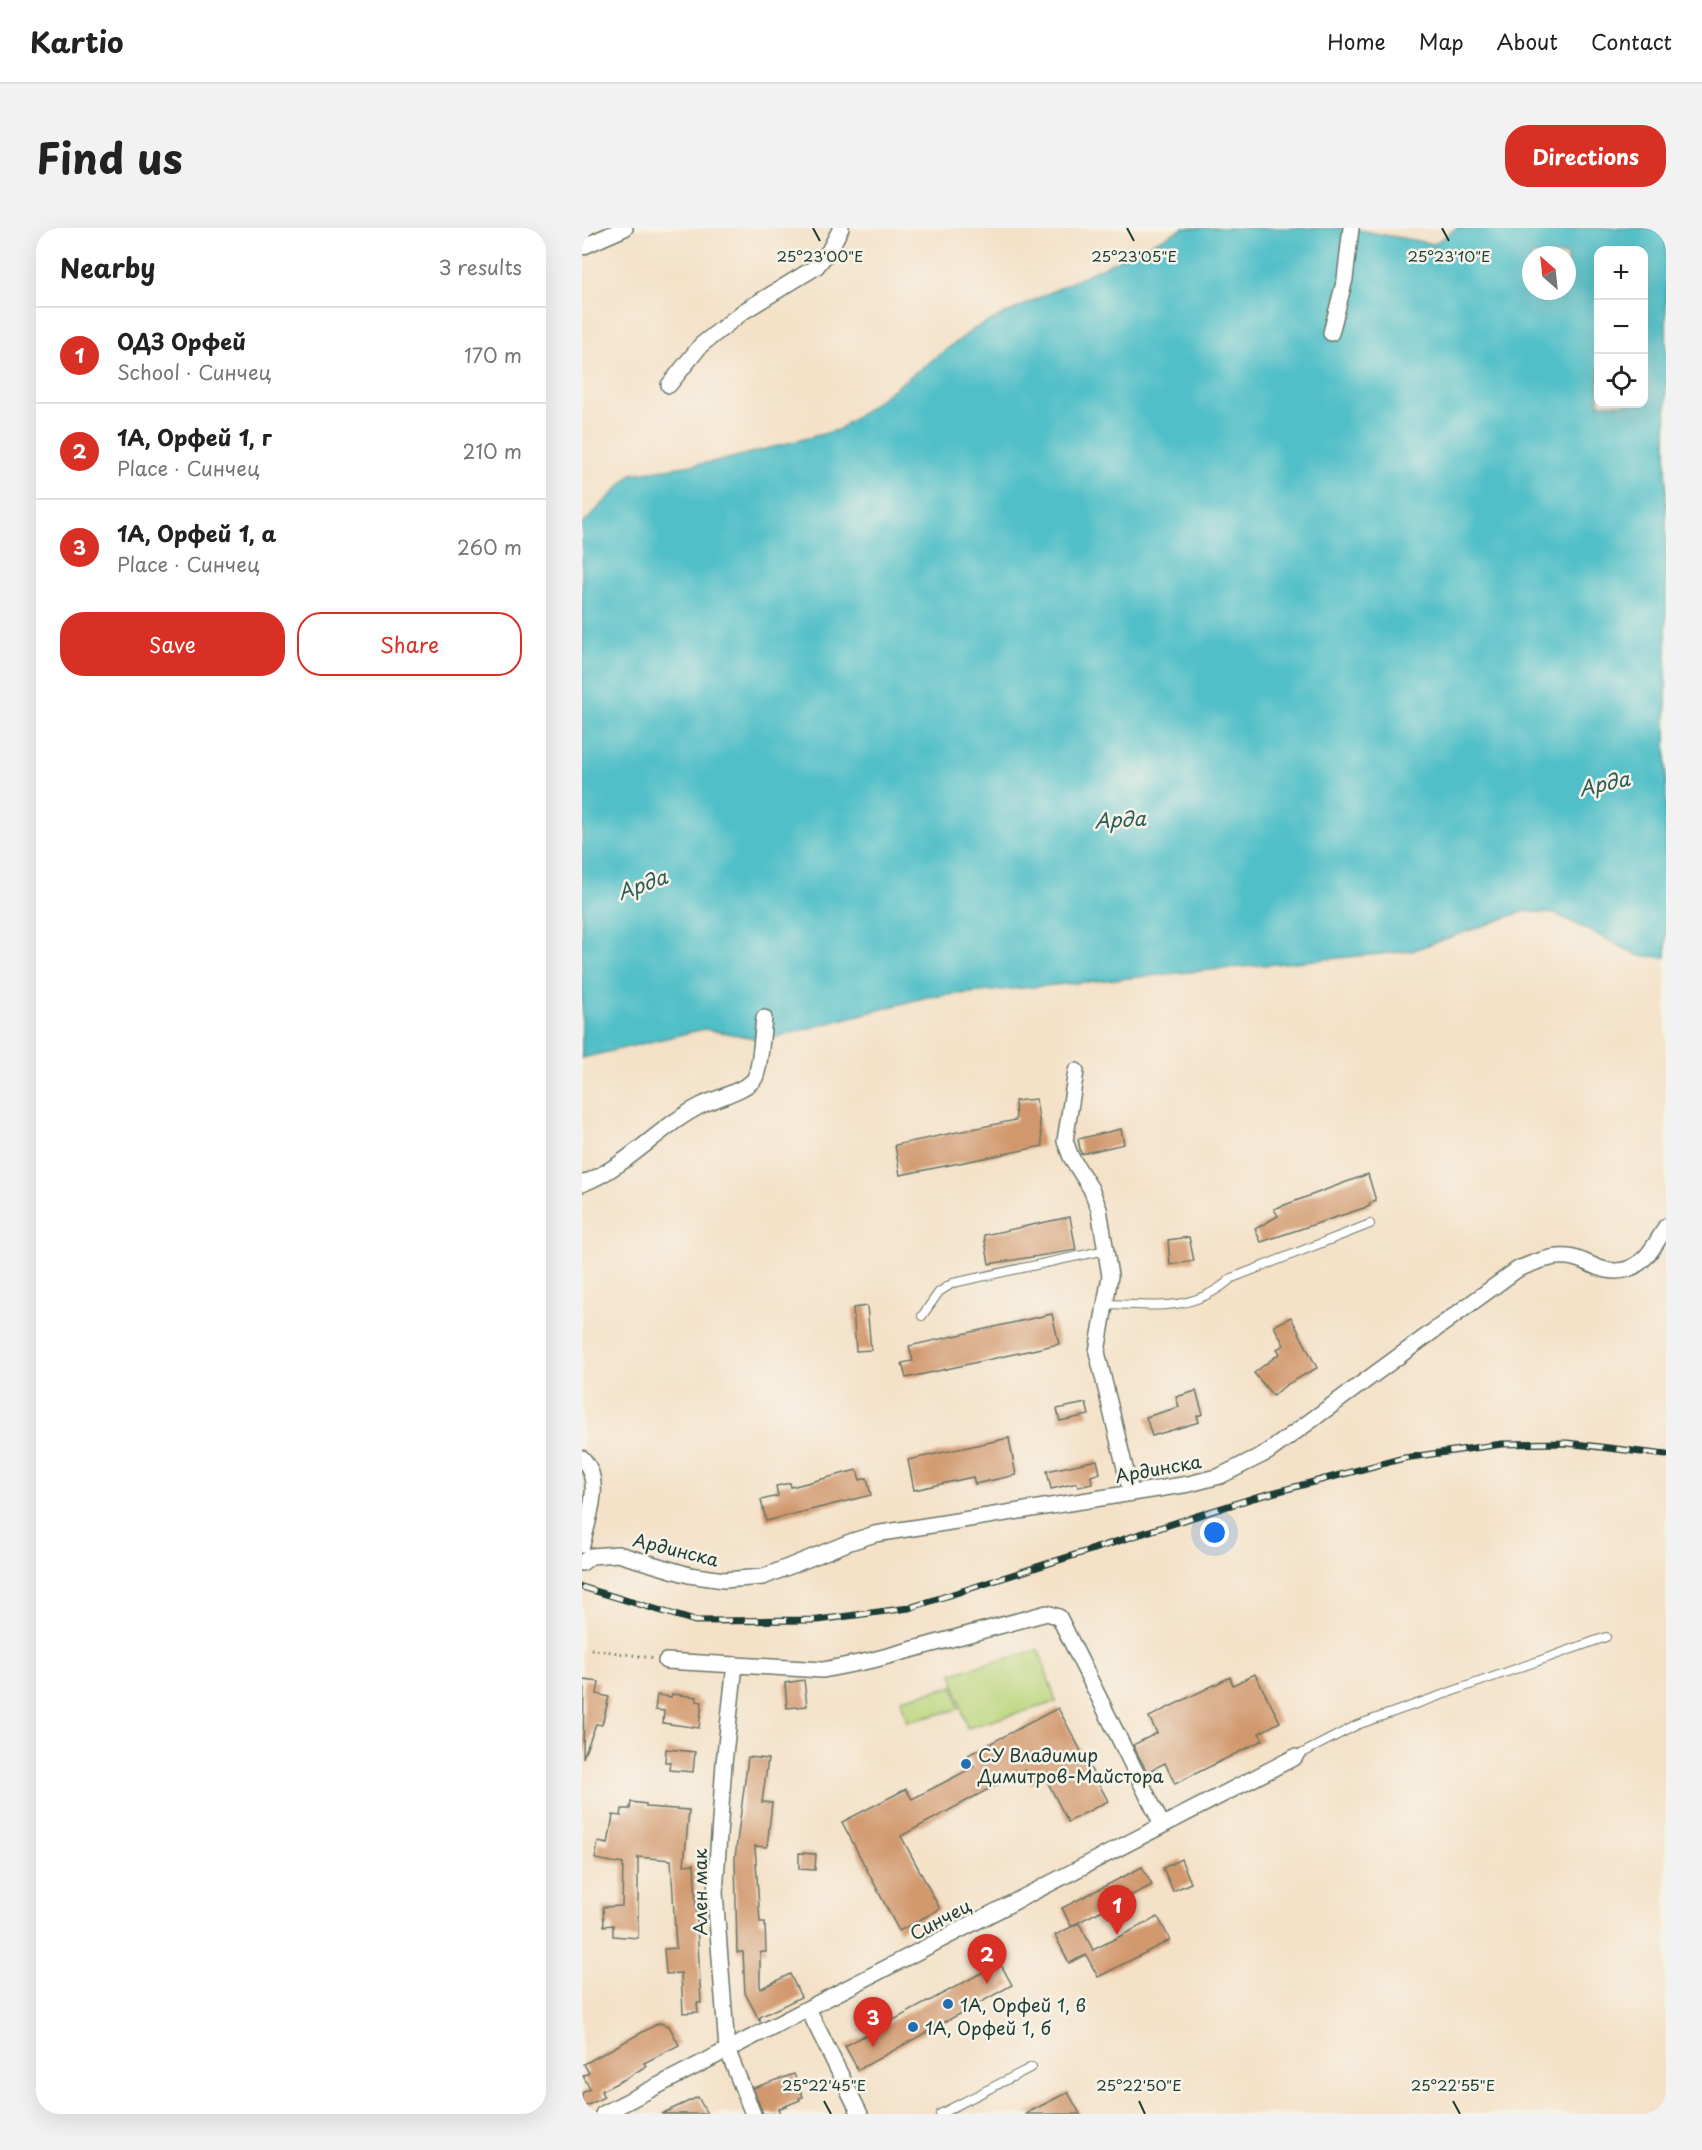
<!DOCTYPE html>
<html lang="en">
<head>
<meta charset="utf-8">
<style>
	:root { --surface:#fff; --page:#f2f2f2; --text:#222; --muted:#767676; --line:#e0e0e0; --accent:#d93025 }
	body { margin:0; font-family:"Playpen Sans",sans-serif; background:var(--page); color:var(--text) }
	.controls { position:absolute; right:18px; top:18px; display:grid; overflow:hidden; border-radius:12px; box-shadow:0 6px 24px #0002 }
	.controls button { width:54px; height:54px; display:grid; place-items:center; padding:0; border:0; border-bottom:2px solid var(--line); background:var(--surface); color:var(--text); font:30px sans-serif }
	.compass { position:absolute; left:940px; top:18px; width:54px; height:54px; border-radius:50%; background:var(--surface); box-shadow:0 6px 24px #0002; rotate:333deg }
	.you { position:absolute; left:633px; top:1305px; width:21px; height:21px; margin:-15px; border:4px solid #fff; border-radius:50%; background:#1a73e8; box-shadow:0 0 0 9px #1a73e833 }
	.badge { display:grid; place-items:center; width:39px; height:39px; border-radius:50%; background:var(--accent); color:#fff; font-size:20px; font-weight:700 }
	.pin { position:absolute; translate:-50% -50px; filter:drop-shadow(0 2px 3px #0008) }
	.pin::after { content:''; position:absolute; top:32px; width:21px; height:18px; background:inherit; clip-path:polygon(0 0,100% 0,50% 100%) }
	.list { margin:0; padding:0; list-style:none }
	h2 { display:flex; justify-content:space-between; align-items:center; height:78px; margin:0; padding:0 24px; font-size:26px }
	h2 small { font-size:20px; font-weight:400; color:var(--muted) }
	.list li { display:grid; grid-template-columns:39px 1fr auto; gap:18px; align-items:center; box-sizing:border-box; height:96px; padding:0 24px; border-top:2px solid var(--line) }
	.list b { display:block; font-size:22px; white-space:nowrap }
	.list p { margin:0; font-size:20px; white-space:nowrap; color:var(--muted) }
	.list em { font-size:20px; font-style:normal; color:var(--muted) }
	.actions { display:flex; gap:12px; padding:18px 24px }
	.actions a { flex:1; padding:14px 0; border:2px solid var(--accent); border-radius:24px; text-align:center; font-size:21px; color:var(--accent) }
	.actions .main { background:var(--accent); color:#fff }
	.icon { flex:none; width:33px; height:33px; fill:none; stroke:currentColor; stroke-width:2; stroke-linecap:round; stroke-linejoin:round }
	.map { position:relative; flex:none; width:1084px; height:1886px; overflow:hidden; border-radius:24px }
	header { display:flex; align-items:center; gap:36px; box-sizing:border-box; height:84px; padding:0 30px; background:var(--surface); border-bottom:2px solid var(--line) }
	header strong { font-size:28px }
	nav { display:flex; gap:33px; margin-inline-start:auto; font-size:21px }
	.intro { display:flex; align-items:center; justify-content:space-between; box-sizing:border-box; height:144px; padding:0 36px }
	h1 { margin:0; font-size:42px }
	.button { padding:15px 27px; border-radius:24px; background:var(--accent); color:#fff; font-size:21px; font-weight:700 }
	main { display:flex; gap:36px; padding:0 36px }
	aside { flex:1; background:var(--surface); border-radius:24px; box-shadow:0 6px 24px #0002 }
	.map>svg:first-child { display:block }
	.green { fill:#bbd57b; stroke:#6d8958; stroke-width:1.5 }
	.water { fill:#51bfc8; stroke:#387e7e; stroke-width:1.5; fill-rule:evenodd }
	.building { fill:#d1986d }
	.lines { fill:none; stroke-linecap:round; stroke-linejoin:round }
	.lane-casing { stroke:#6a7667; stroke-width:10 }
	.street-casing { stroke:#6a7667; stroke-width:18 }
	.path { stroke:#6a7667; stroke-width:3; stroke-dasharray:1.5 4.5; stroke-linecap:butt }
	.lane { stroke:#fff; stroke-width:8 }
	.street { stroke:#fff; stroke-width:15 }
	.rail-casing { stroke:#1f3d34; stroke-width:7 }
	.rail { stroke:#f7f3e8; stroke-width:4.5; stroke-dasharray:14; stroke-linecap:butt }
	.ticks { fill:none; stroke:#1f3d34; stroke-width:2 }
	.poi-dot { fill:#1f6fb2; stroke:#f7f3e8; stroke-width:2 }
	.labels { text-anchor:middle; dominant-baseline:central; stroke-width:5; stroke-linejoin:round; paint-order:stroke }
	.street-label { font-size:18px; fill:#1f3d34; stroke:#f7f3e8 }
	.poi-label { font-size:18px; fill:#1f3d34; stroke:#f7f3e8; text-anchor:start }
	.water-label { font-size:20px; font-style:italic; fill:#2c5e59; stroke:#f7f3e8 }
	.ticks-label { font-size:15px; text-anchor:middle; fill:#1f3d34; stroke:#f7f3e8; stroke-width:5; stroke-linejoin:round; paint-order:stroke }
</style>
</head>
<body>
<header>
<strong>Kartio</strong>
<nav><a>Home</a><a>Map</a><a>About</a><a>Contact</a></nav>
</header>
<div class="intro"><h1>Find us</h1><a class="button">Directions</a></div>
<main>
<aside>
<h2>Nearby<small>3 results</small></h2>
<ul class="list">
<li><span class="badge">1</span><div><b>ОДЗ Орфей</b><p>School · Синчец</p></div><em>170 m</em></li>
<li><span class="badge">2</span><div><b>1А, Орфей 1, г</b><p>Place · Синчец</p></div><em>210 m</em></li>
<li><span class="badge">3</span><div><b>1А, Орфей 1, а</b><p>Place · Синчец</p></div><em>260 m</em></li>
</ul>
<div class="actions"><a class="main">Save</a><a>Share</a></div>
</aside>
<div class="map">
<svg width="1084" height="1886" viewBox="0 0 1084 1886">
	<rect width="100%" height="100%" fill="#f7f3e8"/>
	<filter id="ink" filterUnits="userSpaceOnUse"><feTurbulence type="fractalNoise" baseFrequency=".0167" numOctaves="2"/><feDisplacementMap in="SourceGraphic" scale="12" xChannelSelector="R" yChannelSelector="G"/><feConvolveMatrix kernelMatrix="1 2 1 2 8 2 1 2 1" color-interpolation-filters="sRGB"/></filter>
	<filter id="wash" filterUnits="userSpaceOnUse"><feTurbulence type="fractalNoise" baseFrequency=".008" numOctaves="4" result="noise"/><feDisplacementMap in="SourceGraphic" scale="24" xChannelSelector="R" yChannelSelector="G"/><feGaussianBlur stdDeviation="1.35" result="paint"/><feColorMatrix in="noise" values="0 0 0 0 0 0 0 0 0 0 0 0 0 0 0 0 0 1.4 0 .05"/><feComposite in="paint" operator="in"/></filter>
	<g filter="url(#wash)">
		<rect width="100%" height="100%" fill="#f4e1c7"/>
		<!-- green -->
		<g class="green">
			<polygon points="457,1422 474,1474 385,1500 370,1445"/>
			<polygon points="372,1458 377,1481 325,1494 319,1471"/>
		</g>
		<!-- water -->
		<path class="water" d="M602,0H766L852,16L875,0H1084V729L1058,728L974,686L943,683L829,723L345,769L183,812L122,801L0,830V297L50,246L138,233L256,202L392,101ZM1017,22H1062V176H1017ZM949,27H985V63H949Z"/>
		<g id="blocks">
			<!-- building -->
			<g class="building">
				<polygon points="454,871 461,918 318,947 313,917 434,892 433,873"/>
				<polygon points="539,901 542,916 499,926 496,911"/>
				<polygon points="786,946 794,973 787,976 788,978 679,1014 673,1001 696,988 692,981"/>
				<polygon points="488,989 494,1022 407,1036 402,1007"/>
				<polygon points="607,1009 612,1033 588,1037 586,1012"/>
				<polygon points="285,1078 289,1122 274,1123 271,1080"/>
				<polygon points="470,1086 477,1116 324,1150 320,1135 331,1133 327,1118"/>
				<polygon points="709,1089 735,1140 704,1157 691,1168 672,1145 698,1125 695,1121 702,1117 692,1098"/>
				<polygon points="614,1163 621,1186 615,1188 617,1194 570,1208 564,1189 597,1179 594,1169"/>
				<polygon points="504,1175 507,1187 478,1193 475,1181"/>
				<polygon points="427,1210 434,1247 393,1256 391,1249 332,1262 326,1232"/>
				<polygon points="515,1232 518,1245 509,1248 510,1256 496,1259 495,1255 469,1261 465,1243"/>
				<polygon points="275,1242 278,1252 285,1250 289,1267 184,1293 179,1272 196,1268 194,1258 208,1255 209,1259"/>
				<polygon points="673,1446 698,1494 677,1505 681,1512 593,1556 583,1535 565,1544 551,1517 575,1505 567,1489 648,1449 651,1457"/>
				<polygon points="2,1452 17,1454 15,1466 27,1469 20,1497 14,1496 1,1530"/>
				<polygon points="222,1452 225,1478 205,1480 203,1455"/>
				<polygon points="90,1466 115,1469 114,1473 120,1474 117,1500 81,1495 82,1483 73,1482 75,1467 89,1469"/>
				<polygon points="476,1480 526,1573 486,1594 463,1549 449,1556 442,1542 319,1608 358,1681 317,1703 260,1594 324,1561 330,1571 392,1539 386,1527"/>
				<polygon points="84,1521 113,1524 111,1544 87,1542 88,1534 83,1534"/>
				<polygon points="166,1529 186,1531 180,1574 190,1575 185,1619 173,1618 178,1694 183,1694 184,1724 178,1724 178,1761 208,1746 219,1769 178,1789 178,1794 163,1765 161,1724 155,1724 153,1630"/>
				<polygon points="49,1574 64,1576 64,1579 107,1582 102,1637 112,1636 119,1775 115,1775 116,1784 101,1785 99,1745 84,1746 82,1721 94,1720 89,1632 56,1629 56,1710 31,1708 31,1697 22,1698 21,1679 40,1678 41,1636 13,1631 16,1614 26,1616 31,1587 39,1588 40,1581 48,1581"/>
				<polygon points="217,1625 234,1626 233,1642 217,1641"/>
				<polygon points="599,1631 609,1655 591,1663 581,1640"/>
				<polygon points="560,1639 570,1657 489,1698 480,1680"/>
				<polygon points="576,1689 588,1712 516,1749 504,1727 487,1735 473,1707 497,1695 511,1722"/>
				<polygon points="418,1735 430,1757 276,1842 263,1818"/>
				<polygon points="77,1795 87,1798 97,1817 62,1835 64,1838 45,1850 19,1863 22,1869 0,1880 0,1865 8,1861 1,1848 7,1845 2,1836"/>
				<polygon points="212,1846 221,1869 217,1870 218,1872 196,1881 198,1886 181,1886 171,1860"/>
				<polygon points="486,1864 498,1886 443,1886"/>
				<polygon points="116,1869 125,1886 79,1886"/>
			</g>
		</g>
	</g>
	<g filter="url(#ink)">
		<use href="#blocks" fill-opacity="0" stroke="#6a7667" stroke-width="1.5"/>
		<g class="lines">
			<defs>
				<g id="lane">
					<path d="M524,1076C573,1077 610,1085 650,1050L788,996"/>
					<polyline points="340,1088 357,1064 371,1055 524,1022"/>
					<polyline points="713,1529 775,1497 1024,1409"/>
					<polyline points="358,1886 450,1839"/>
				</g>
				<g id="street">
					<polyline points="0,19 43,0"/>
					<polyline points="749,105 763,51 769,0"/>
					<polyline points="87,157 119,117 162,83 234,39 247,23 259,0"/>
					<polyline points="494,843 483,913 489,929 509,961 517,981 528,1048 515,1124 549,1265"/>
					<path d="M0,956C48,937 76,899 120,877C132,871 167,861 173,850C179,837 180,805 182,790"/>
					<path d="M0,1230C22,1252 6,1291 0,1317"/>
					<path d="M0,1335L9,1328L36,1326L107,1347L142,1352L181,1349L268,1314L293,1306L607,1256L638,1248L686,1224L936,1041C951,1035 969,1027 986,1029C997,1030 1007,1036 1017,1040C1053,1052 1069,1026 1084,998"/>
					<polyline points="84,1433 241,1442 291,1432 465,1385 477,1389 580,1597"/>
					<polyline points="153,1437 142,1535 133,1665 145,1821 171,1886"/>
					<polyline points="226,1781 278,1886"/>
					<polyline points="21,1886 713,1529"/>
				</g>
			</defs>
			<!-- lane casing -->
			<use href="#lane" class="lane-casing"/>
			<!-- street casing -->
			<use href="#street" class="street-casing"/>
			<!-- path -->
			<polyline class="path" points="9,1421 70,1430"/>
			<!-- lane -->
			<use href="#lane" class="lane"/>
			<!-- street -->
			<use href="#street" class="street"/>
			<defs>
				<polyline id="rail" points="0,1359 113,1393 236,1392 327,1380 671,1270 822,1230 920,1216 985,1215 1084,1227"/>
			</defs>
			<!-- rail casing -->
			<use href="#rail" class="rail-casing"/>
			<!-- rail -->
			<use href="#rail" class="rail"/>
		</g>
	</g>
	<!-- ticks -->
	<path class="ticks" d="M231,0L238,13M545,0L552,13M860,0L867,13M242,1873L249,1886M557,1873L563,1886M871,1873L878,1886"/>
	<!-- markers -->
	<g class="poi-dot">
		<circle cx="384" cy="1536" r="6"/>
		<circle cx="366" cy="1776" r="6"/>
		<circle cx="331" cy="1799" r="6"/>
	</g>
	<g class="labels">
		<!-- street labels -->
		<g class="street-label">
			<text transform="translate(576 1240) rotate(-10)">Ардинска</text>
			<text transform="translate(94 1321) rotate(14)">Ардинска</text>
			<text transform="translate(117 1664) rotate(-90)">Ален мак</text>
			<text transform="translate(358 1691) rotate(-28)">Синчец</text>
		</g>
		<!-- poi labels -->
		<g class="poi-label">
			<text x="396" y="1526">СУ Владимир<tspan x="396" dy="21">Димитров-Майстора</tspan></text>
			<text x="378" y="1776">1А, Орфей 1, в</text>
			<text x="343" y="1799">1А, Орфей 1, б</text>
		</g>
		<!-- water labels -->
		<g class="water-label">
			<text transform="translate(1022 555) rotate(-12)">Арда</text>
			<text transform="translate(538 591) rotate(-3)">Арда</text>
			<text transform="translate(60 656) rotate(-20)">Арда</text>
		</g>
	</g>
	<g class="ticks-label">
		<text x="238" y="34">25°23'00"E</text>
		<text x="552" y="34">25°23'05"E</text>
		<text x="867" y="34">25°23'10"E</text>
		<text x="242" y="1863">25°22'45"E</text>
		<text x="557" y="1863">25°22'50"E</text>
		<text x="871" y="1863">25°22'55"E</text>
	</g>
</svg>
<div class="controls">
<button>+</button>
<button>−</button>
<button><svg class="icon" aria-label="locate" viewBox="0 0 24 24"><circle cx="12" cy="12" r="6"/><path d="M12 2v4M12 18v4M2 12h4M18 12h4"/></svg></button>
</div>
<svg class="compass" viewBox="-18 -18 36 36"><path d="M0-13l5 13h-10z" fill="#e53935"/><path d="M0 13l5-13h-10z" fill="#767676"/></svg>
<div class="you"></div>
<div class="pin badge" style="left:535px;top:1707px">1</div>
<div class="pin badge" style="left:405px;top:1756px">2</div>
<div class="pin badge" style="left:291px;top:1819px">3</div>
</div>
</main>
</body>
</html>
